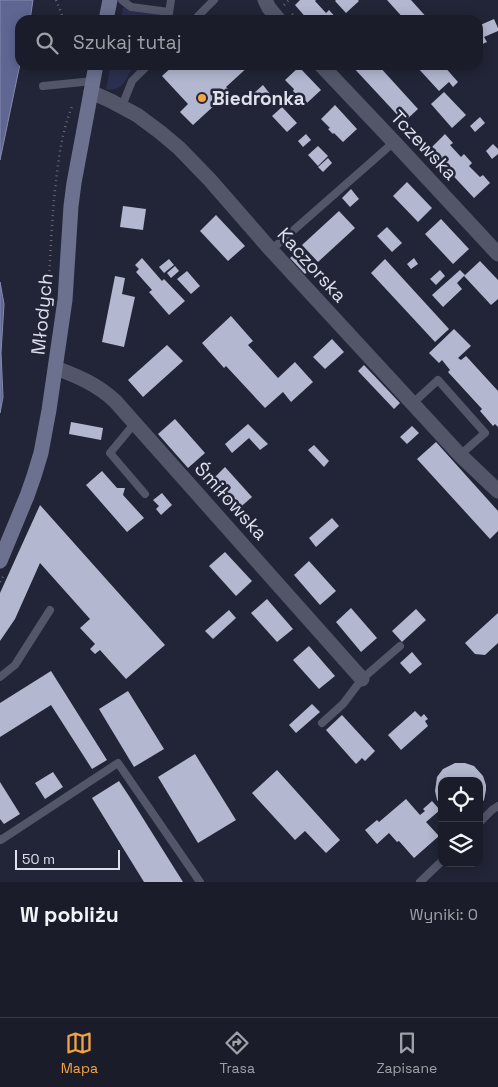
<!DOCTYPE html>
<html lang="pl">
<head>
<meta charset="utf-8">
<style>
	:root { --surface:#1a1c29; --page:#272935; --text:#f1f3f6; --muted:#9fa1a8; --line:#383a46; --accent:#f4a344 }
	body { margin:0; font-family:"Space Grotesk",sans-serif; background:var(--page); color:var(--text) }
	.controls { position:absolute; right:15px; bottom:15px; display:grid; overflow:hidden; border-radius:10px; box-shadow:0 2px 12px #0003 }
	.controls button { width:45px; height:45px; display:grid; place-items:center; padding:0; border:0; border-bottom:1px solid var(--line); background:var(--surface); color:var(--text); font:25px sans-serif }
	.scale { position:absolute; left:15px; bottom:12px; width:105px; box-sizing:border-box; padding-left:5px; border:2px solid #dee0ec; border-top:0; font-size:14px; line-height:18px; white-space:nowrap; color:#dee0ec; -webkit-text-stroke:4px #222537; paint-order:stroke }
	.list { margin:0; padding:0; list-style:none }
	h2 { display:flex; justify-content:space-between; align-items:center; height:65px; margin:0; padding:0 20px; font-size:21px }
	h2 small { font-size:16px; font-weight:400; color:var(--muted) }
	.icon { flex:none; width:28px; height:28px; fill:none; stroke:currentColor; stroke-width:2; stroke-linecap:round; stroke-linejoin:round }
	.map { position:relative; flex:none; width:498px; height:882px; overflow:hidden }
	.search { position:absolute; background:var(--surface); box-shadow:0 2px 12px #0003; left:15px; right:15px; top:15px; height:55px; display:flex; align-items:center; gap:12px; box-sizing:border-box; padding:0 18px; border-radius:15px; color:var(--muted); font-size:19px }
	.sheet { height:135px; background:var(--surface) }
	nav { display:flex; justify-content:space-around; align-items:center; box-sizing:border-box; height:70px; border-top:1px solid var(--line); background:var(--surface); font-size:14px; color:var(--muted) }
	nav a { display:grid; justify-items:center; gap:2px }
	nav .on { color:var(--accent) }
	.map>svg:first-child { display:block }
	.green { fill:#2c304f }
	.water { fill:#5f6692; stroke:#858bad }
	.building { fill:#b3b7cf }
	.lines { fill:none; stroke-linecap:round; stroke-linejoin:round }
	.path { stroke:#656878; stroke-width:2.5; stroke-dasharray:1 4; stroke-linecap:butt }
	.lane { stroke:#535669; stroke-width:8 }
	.street { stroke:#535669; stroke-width:15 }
	.secondary { stroke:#6b718f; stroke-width:15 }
	.poi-dot { fill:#f4a344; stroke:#222537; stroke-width:2 }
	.labels { text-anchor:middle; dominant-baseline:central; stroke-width:5; stroke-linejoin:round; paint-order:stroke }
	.poi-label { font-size:19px; font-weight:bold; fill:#dee0ec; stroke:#222537; text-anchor:start }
	.street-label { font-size:19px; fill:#dee0ec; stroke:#222537 }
</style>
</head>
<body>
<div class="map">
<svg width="498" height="882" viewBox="0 0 498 882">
	<rect width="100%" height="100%" fill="#222537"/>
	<!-- green -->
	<g class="green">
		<polygon points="123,7 132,11 155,14 160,20 121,20"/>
		<path d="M111,65H130L133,67C127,78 122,93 106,89Z"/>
	</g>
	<!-- water -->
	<g class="water">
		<polygon points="0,0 33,0 30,20 20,20 20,64 0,160"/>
		<polygon points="0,282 4,304 1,353 3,397 0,413"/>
	</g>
	<!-- building -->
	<g class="building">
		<polygon points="300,0 316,0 315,1 326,13 329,10 337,19 336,20 308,20 295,5"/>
		<polygon points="336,0 358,0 359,1 346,13 335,1"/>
		<polygon points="387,0 411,0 429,20 405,20"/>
		<polygon points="494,19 498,28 498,31 484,37 487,42 478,46 478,26"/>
		<polygon points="174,65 250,65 226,87 230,91 193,125 180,112 188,104 162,76"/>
		<polygon points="351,65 378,65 418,109 404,122"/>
		<polygon points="420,65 443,65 458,82 453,87 449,82 439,91 417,67"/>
		<polygon points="299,67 321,90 307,103 298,94 297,95 293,91 294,89 285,80"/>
		<polygon points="263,85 274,99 264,107 253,94"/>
		<polygon points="444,92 466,115 452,128 431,104"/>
		<polygon points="335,105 357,129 343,142 334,133 333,134 328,129 330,128 321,119"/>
		<polygon points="282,107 297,123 287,132 272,116"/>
		<polygon points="480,117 485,123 475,132 470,126"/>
		<polygon points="306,134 311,140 303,147 298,141"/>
		<polygon points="445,134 453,143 450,145 461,157 464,154 472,163 469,166 480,177 483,175 490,183 474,198 429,150"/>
		<polygon points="493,144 498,149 498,154 492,159 486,151"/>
		<polygon points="318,146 328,156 318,166 308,155"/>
		<polygon points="328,158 332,163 323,172 318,167"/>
		<polygon points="407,182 432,208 418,222 393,196"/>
		<polygon points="351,189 359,199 350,207 342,198"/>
		<polygon points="123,206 146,209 143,230 120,227"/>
		<polygon points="339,211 355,228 318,262 302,245"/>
		<polygon points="216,215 245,246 228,261 200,231"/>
		<polygon points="441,219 469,249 453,264 425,234"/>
		<polygon points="387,227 402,243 392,252 377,236"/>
		<polygon points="296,253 310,269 305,274 290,258"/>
		<polygon points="142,258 162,281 164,279 185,301 169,315 149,292 152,290 136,272 139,269 135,265"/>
		<polygon points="414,258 418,264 411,269 407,264"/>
		<polygon points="169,259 174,265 164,273 159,267"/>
		<polygon points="385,259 449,329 435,342 371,273"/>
		<polygon points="480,261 498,280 498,299 491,305 464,276"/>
		<polygon points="175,266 179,271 171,278 167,273"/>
		<polygon points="440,270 445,276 436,285 430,279"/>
		<polygon points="460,270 465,275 457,283 462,289 443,307 432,295"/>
		<polygon points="187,271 200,286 191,294 177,279"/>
		<polygon points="115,276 125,278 122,294 135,297 124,347 102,342"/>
		<polygon points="231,316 253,341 248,345 278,378 295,362 313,382 291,402 283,392 265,408 226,366 224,368 202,343"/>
		<polygon points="454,329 471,346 458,358 461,360 466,356 498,391 498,427 495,424 493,426 480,411 482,409 448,372 450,370 442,360 439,363 429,353"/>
		<polygon points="332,339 344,352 325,369 313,357"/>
		<polygon points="167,345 183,361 143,397 128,380"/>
		<polygon points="364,365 400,403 394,409 358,371"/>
		<polygon points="175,419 205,453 188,468 158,434"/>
		<polygon points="71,422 103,428 101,440 69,434"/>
		<polygon points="248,424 268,444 260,450 249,438 232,453 225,444"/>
		<polygon points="412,426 419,433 407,444 400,437"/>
		<polygon points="436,442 498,511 498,531 490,539 417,459"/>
		<polygon points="314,445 329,461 324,467 308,450"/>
		<polygon points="225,467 252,497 236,511 210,482"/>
		<polygon points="102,471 117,488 125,488 123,495 144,518 127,532 86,485"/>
		<polygon points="162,493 172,505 161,515 156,509 159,506 153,500"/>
		<polygon points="40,505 165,645 126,679 100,650 95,654 90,649 95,644 80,628 90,619 40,563 15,619 0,641 0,593"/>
		<polygon points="332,518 339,526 316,547 309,538"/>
		<polygon points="225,552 252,581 236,596 209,566"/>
		<polygon points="309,561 336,591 320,605 294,575"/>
		<polygon points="267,599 293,629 277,642 251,613"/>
		<polygon points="351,608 377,638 361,652 336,622"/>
		<polygon points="416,609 426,620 402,642 392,631"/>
		<polygon points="229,610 236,618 213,639 205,631"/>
		<polygon points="498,613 498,643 485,655 475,654 465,643"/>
		<polygon points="309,646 335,676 319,689 293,660"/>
		<polygon points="412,652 422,664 410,674 400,663"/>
		<polygon points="51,671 107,760 92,769 51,705 0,737 0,703"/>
		<polygon points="128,691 164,749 134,767 99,709"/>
		<polygon points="312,704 320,712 296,733 289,725"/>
		<polygon points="415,711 421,717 424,714 428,719 425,721 428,726 401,750 388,735"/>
		<polygon points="342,715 375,751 365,761 362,758 356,764 326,730"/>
		<polygon points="195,754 236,820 198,843 158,777"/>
		<polygon points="455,763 465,763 474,766 483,776 486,785 486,790 484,800 479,806 479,781 442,781 442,806 437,800 435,791 437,777 443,769"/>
		<polygon points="277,770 340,840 326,853 305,831 295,840 252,793"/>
		<polygon points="53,772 63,787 45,799 35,783"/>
		<polygon points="119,781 129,796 183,882 144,882 92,798"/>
		<polygon points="0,782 20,814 4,824 0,819"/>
		<polygon points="406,799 420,815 425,811 423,809 432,801 440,810 426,822 439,836 414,858 399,841 397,842 389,833 377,844 365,830 377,820 379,822"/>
	</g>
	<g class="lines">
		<!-- path -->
		<g class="path">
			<polyline points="56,0 62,15 65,20"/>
			<polyline points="284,5 289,0"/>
			<polyline points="292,14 298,20"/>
			<path d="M48,311C49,274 51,236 54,199C58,166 60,135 73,104"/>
			<polyline points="0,582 4,575"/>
		</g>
		<!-- lane -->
		<g class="lane">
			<polyline points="122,0 131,7 169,12"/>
			<polyline points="168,20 171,0"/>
			<polyline points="194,20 214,0"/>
			<polyline points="43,86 93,81"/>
			<polyline points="122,106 132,81 148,65"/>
			<polyline points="271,250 394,142"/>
			<polyline points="413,403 438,380 485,433 460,455"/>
			<polyline points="134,424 110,453 145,494"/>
			<polyline points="0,677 15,665 50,610"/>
			<polyline points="322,723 343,704 362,679 400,646"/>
			<polyline points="479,823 492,810 498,806"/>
			<polyline points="0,839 1,840 118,763 200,882"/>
			<polyline points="420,882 442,861"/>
		</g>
		<!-- street -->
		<g class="street">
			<polyline points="265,0 269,8 279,20"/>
			<polyline points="321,65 394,142 498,254"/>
			<polyline points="91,92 111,101 137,115 160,132 179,148 210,180 271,250 460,455 498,491"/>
			<path d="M56,368C79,377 97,384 115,401L362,679"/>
		</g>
		<!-- secondary -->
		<g class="secondary">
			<polyline points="106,20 110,0"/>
			<polyline points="0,561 27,496 34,476 41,453 49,410 65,300 71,206 74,183 96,65"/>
		</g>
	</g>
	<!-- markers -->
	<circle class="poi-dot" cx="202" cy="98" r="5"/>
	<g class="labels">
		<!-- poi labels -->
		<g class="poi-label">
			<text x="212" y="98">Biedronka</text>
		</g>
		<!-- street labels -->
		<g class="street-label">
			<text transform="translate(424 145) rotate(47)">Tczewska</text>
			<text transform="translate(312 265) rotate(48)">Kaczorska</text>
			<text transform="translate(42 314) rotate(-84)">Młodych</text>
			<text transform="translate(231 501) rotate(48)">Śmiłowska</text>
		</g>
	</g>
</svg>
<div class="controls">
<button><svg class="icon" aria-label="locate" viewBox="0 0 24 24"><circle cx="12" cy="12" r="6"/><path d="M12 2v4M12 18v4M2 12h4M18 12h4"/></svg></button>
<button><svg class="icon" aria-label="layers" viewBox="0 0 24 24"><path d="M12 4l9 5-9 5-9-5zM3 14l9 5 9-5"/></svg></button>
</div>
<div class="scale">50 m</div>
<div class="search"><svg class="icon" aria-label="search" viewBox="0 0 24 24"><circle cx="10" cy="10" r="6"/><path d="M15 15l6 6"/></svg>Szukaj tutaj</div>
</div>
<section class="sheet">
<h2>W pobliżu<small>Wyniki: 0</small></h2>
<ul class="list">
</ul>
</section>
<nav>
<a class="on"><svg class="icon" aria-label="map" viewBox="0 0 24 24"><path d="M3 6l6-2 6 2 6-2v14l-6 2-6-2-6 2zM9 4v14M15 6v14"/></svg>Mapa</a>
<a><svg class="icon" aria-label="directions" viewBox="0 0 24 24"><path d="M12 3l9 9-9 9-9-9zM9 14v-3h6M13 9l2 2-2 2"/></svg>Trasa</a>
<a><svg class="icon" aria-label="saved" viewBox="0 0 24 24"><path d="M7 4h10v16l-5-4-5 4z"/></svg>Zapisane</a>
</nav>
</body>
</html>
